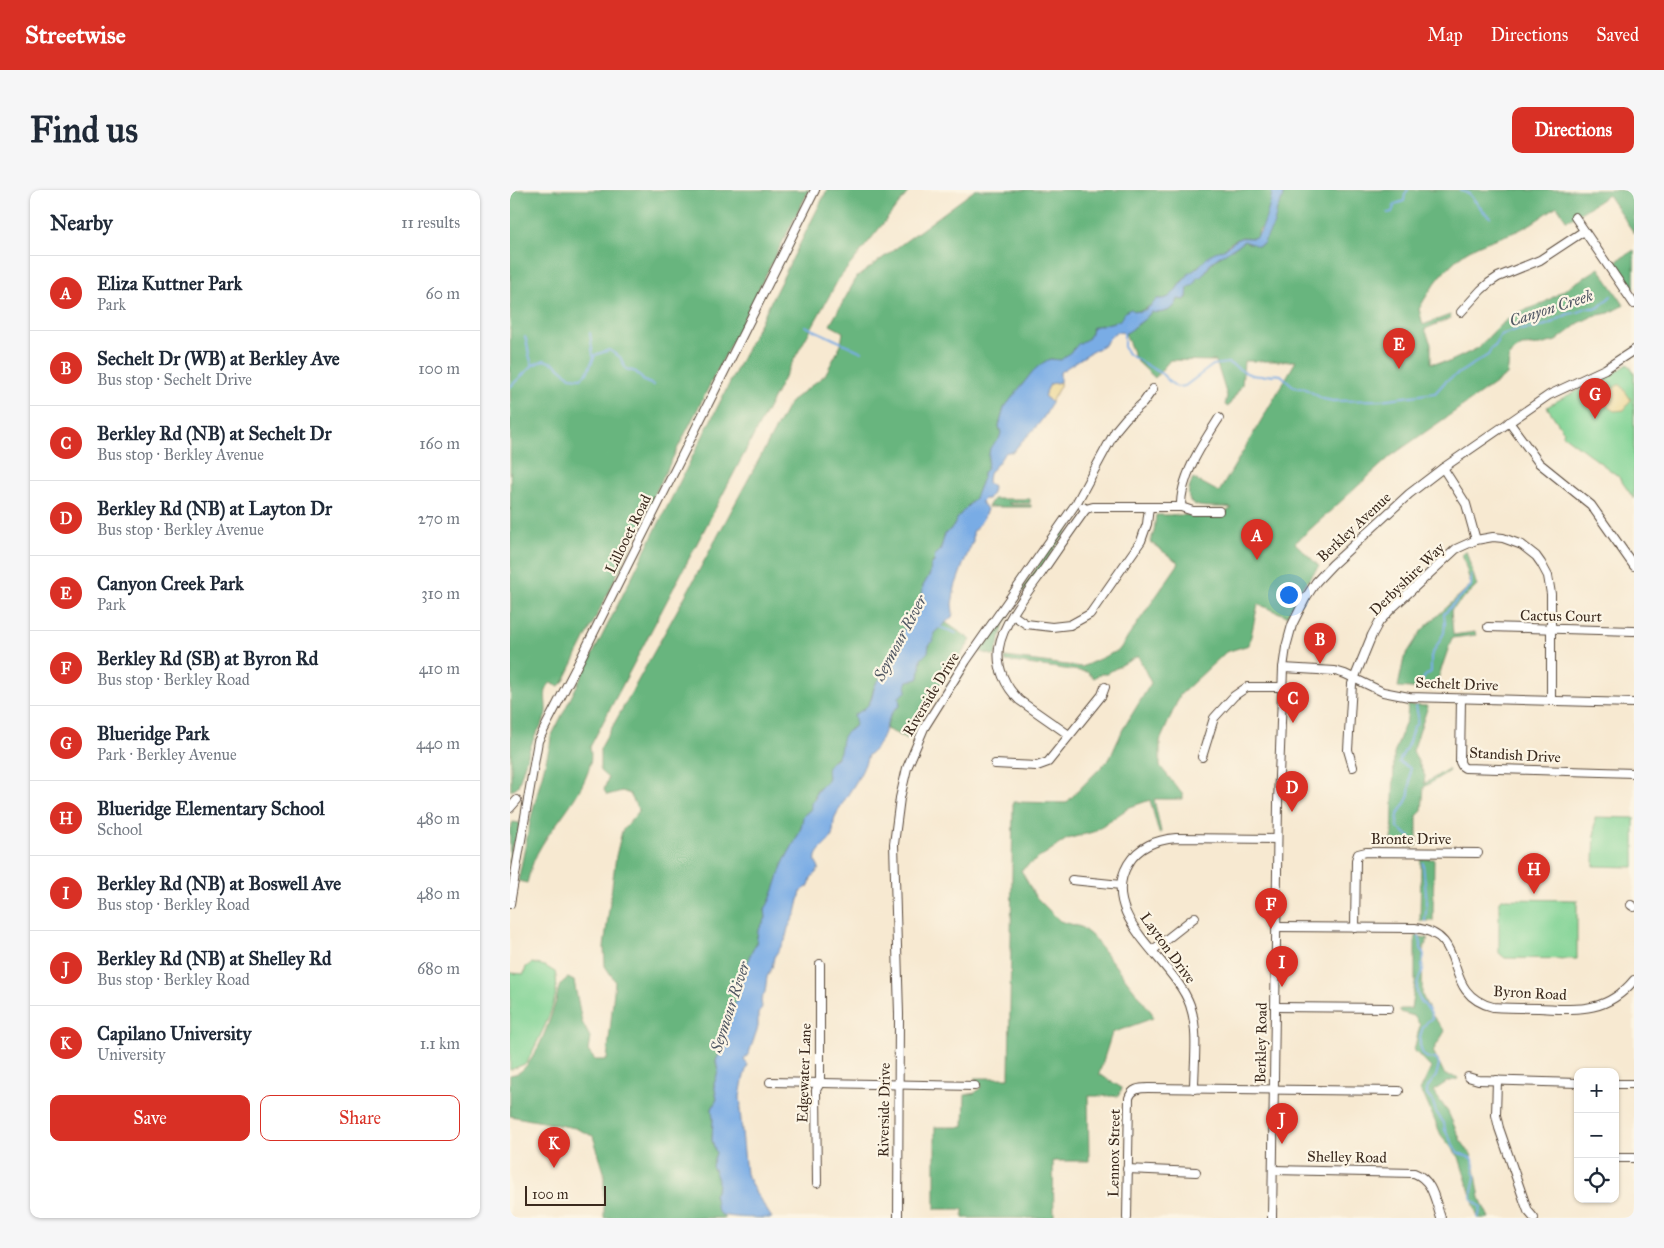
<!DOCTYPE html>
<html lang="en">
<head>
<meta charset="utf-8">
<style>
	:root { --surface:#fff; --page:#f6f6f7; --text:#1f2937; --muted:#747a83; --line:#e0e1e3; --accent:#d93025 }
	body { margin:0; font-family:"IM FELL Great Primer",serif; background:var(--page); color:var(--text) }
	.controls { position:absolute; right:15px; bottom:15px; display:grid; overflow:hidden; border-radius:10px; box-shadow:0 1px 4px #0004 }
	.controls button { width:45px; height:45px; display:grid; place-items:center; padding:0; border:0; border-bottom:1px solid var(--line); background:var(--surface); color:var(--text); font:25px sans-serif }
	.scale { position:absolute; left:15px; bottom:12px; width:81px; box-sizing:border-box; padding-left:5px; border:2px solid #3b2a1e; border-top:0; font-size:14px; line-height:18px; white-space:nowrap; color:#3b2a1e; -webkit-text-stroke:4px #fcf5e5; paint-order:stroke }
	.you { position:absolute; left:778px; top:404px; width:18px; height:18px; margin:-12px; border:4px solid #fff; border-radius:50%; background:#1a73e8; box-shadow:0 0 0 8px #1a73e833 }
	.badge { display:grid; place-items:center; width:32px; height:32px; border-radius:50%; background:var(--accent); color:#fff; font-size:16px; font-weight:700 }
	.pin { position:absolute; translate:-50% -41px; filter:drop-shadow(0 1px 2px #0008) }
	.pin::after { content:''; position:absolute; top:26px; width:18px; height:15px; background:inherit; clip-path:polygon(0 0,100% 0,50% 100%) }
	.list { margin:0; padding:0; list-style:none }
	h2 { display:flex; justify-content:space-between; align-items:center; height:65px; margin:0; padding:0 20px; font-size:21px }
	h2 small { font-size:16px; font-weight:400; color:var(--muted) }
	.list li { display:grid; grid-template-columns:32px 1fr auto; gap:15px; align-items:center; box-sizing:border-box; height:75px; padding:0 20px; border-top:1px solid var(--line) }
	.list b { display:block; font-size:19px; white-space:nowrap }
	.list p { margin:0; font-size:16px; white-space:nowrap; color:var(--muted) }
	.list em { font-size:16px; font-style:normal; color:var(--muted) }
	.actions { display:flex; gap:10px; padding:15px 20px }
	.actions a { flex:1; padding:11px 0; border:1px solid var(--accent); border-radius:10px; text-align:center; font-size:18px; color:var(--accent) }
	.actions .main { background:var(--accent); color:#fff }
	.icon { flex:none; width:28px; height:28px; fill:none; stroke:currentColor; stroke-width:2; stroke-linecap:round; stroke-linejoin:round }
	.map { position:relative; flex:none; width:1124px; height:1028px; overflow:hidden; border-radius:10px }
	header { display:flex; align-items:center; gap:30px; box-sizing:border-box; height:70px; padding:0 25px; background:var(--accent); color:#fff }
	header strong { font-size:24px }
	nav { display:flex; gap:28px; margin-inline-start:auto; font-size:18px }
	.intro { display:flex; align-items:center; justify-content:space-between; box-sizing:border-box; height:120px; padding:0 30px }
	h1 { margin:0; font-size:35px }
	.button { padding:12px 22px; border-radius:10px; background:var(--accent); color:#fff; font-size:18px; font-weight:700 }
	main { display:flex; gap:30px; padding:0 30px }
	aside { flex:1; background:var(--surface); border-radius:10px; box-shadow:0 1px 4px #0004 }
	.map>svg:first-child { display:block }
	.green { fill:#80d394; stroke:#5e7e59 }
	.forest { fill:#68b57e; stroke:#52704e }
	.sand { fill:#eeda9e; stroke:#94825e }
	.water { fill:#79ace5; stroke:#5a6b82 }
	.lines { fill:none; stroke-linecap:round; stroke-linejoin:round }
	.stream { stroke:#79ace5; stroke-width:2 }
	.minor-casing { stroke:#574739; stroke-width:10 }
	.minor { stroke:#fff; stroke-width:8 }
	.labels { text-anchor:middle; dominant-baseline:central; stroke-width:4.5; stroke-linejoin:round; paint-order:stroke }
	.street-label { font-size:15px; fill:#3b2a1e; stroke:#fcf5e5 }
	.water-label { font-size:16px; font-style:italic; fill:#515864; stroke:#fcf5e5 }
</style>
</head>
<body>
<header>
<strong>Streetwise</strong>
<nav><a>Map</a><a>Directions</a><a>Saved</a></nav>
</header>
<div class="intro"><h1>Find us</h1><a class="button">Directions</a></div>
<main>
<aside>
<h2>Nearby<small>11 results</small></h2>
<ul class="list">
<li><span class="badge">A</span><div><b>Eliza Kuttner Park</b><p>Park</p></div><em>60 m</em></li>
<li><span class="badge">B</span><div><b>Sechelt Dr (WB) at Berkley Ave</b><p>Bus stop · Sechelt Drive</p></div><em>100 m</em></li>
<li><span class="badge">C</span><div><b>Berkley Rd (NB) at Sechelt Dr</b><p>Bus stop · Berkley Avenue</p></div><em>160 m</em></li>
<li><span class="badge">D</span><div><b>Berkley Rd (NB) at Layton Dr</b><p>Bus stop · Berkley Avenue</p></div><em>270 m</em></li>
<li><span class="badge">E</span><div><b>Canyon Creek Park</b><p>Park</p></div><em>310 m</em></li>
<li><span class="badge">F</span><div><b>Berkley Rd (SB) at Byron Rd</b><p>Bus stop · Berkley Road</p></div><em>410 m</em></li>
<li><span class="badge">G</span><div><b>Blueridge Park</b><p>Park · Berkley Avenue</p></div><em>440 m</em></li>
<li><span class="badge">H</span><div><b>Blueridge Elementary School</b><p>School</p></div><em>480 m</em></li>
<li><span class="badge">I</span><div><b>Berkley Rd (NB) at Boswell Ave</b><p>Bus stop · Berkley Road</p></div><em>480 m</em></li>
<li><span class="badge">J</span><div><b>Berkley Rd (NB) at Shelley Rd</b><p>Bus stop · Berkley Road</p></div><em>680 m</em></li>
<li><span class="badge">K</span><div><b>Capilano University</b><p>University</p></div><em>1.1 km</em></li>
</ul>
<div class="actions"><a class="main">Save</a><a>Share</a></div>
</aside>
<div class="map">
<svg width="1124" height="1028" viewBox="0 0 1124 1028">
	<rect width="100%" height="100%" fill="#fcf5e5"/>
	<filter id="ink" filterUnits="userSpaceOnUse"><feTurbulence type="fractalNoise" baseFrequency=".02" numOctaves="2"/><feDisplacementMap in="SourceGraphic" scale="10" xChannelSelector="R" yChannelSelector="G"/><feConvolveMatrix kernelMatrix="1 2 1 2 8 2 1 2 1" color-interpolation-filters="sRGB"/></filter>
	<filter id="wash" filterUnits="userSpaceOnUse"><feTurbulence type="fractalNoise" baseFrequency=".0096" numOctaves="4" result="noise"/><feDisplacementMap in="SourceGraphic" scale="20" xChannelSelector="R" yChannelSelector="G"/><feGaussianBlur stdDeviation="1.12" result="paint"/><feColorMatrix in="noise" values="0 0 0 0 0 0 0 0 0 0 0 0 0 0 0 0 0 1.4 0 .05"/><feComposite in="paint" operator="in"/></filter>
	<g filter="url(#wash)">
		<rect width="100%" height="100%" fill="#f7e9d1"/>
		<!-- green -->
		<g class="green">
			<path d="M1118,174L1124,183V309L1108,286L1052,244L1054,242L1037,217C1063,200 1093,193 1118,174Z"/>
			<polygon points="567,320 569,320 569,324 514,401 511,401"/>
			<polygon points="504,410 506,412 494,435 489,432"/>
			<polygon points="1085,627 1124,628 1124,677 1084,676"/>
			<polygon points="991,709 1067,710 1067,769 995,768 989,763 989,711"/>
			<path d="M22,773L35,776L45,782C53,809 28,848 17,873L0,880V783L14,784L16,777Z"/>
		</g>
		<!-- forest -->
		<g class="forest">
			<path d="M0,0H299L152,289L103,393L54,491L49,496L42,494V492C30,500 39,515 35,527C33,535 27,541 24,548C17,564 13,580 8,596L1,601Z"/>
			<path d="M317,0H400L328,90L276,184L80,557C88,590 44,632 29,660C23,670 20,682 17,693L8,691L22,624L40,555L41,547Z"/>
			<path d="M465,0H762V7L754,36L749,40L747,46L745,48L732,47L720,53L714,59L703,63L671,92L662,106L655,109H647C640,116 633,123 623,121L609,131L583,137L579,148C568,154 561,162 551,170L540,169L523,181L494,218L489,236L491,243L489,249L480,258L477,278L473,283V288L465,308L448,327L443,337L435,344L430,361L421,375L420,384L413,396L412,409L404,418L402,423L398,439L392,440C389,456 381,473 369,484L370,489C361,496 364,506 358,515C355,519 349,522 345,525L346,534L335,544L332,551L330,563L318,575C318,579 319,584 318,587C317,594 310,595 307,600C306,602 301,616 301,619L293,626C292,645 279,659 272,676C267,690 263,707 255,719L256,728L248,741L246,754L239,767L237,777L233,781L231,792L228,799V808L224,815L219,829L218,837L212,848L210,862L206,871L208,882L204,894L207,909L202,919L203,929L202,950L206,963L202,976C208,988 211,993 204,1005C210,1016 203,1020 216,1028H94V982L83,946L65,938L0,926V885C4,884 8,884 11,881C28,867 39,832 46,811C49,799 47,795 58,788L64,791L72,832L80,847L78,861L85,870H97L105,791L95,776L94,757L106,666L112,641L129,621L120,604L112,601L97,605L94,600L98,588L90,581V559L179,399L280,212L315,185L331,155L333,142L320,135L347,87Z"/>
			<path d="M774,0H1124V43L1098,5L1061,29L1056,30L1047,16C1034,25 1021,35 1007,41C990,48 972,52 956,62C936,76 921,97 909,119L913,135L940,125L941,128L915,139L921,154V173L939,172L968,158L988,137L1004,124L1032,114L1089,78L1114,115L1099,123L1083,126L1069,133L1046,151L1030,155L1012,156L1000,164L997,185L881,266L785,353L809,376L790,401L777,426L748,414L739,455L716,462L670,505L650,551V576L673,605V609H644L651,642L649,643L640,610L620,617L583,642L557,649L511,680L525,706L550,731L571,737L582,746L642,823L643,828L602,843L589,884L612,898L609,906H578L579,971H543L544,1028H453V1019H425V937H454L455,905L465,903L471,897L470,893L464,888H499L503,612L556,613L600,568L613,539L641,493L628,466L599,482L598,484H590L584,488L577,482L495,471V467L572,477L609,460L669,373L640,352L644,342L646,325H711L722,318C700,314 666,326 683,288L709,302L786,171H734L732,195L718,217L715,215L717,206L706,171L660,170L645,188L626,170L615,143C623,140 635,129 641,122C652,124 665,121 668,109L674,110L677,108L678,97L687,87H691L703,72L718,60L726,57L734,51L740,54L764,34L767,19L772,10Z"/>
			<polygon points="1124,60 1124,99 1105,72"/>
			<polygon points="483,309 520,309 520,313 498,313 502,315 521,315 521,317 478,317"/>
			<polygon points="956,361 967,396 941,420 943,445 965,442 966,445 942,448 924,500 888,497 894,468 912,440 961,395 952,364"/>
			<path d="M435,432L461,450L421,509L398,549L376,539C379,530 380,520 390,516L389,507L397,491L408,489L409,487L411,469L418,462L419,455L423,451L424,443Z"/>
			<polygon points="489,432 494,435 485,466 468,461"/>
			<polygon points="898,515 918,516 903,561 915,586 914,594 938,579 939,581 914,597 912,621 907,626 907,656 882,656 884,564 897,528"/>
			<polygon points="3,632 10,633 8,646 2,656 0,674 0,639"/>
			<polygon points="911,669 924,669 923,731 910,731"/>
			<polygon points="905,746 918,748 913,760 912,805 921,824 935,841 923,861 935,885 947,887 948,889 937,892 923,901 938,922 951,951 961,964 965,978 970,1008 979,1028 968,1028 949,967 931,945 914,906 910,901 921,878 904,860 910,835 904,826 890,822 890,819 901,819 905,793"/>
		</g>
		<!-- sand -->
		<g class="sand">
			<polygon points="550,192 550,196 541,212 534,206 540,194"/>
			<polygon points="1108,195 1111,195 1121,210 1114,220 1104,221 1097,216 1092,206"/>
		</g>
		<!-- water -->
		<path class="water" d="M762,0H774L772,10L767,19L764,34L753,54L748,56L734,51C724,59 713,63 703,71C698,76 696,82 691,87H687L684,95L678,97L677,107L674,110L668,109C665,121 652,124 641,122L636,128L628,134L621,140L616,143L607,142L603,144L594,155L578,164L550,182V192L540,194L534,206L541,212C537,227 523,241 511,252C508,255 506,259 503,262C495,261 494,264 490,270C483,281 478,278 478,293L483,297L482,303L478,309H474L471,312L477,319C474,330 469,334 463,342V351L454,372L445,397L442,414L443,423L442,427L424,443L423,451L419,455L418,462L411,469L409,487L408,489L397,491L396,494L397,501L389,507L390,516C374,522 378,552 358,565C352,588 335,606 325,627C323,633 324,640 322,646C319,654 303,661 306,672C307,674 309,676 309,679L301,688L299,696L291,701L286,723L278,738L275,751L264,767L262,778L257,787L255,802L251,810L252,817L248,824V837L239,863L234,870L238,875C233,886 232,896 230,907C230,912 232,915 230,920L236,984L246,1003L262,1028C251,1028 217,1028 210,1024C204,1019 207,1012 204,1005C211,993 208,988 202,976L206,963L202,950L203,929L202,919L207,909L204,894L208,882L206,871L210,862L212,848L218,837L219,829L224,815L228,808V799L231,792L233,781L237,777L239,767L246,754L248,741L256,728L255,719C263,707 267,690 272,676C279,659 292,645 293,626L301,619V613L306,607L305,605C308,598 316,594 318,587C315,571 322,576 329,564C332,559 330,551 334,545C337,541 343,539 346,534L344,525C349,522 355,519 358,515C365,506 361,496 370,489L369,484C381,473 389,456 392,440L398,438L402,424L404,418L412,409L413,396L420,384L421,375L424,372L425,365L430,361L435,344L443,337L448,327L465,308L473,288V283L477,278L480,258L489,249L491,243L489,236L494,218L523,181L531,174L540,169L551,170L564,159L568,154L579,148L583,137L609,131C613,126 614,121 621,119C631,126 640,117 647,109C661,110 663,103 671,93C674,89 677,88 679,83C689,79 694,69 703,63C706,61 711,61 714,59C720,55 724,51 730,48C735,47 742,49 746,47C753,43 762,9 762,0Z"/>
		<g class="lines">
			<!-- stream -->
			<g class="stream">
				<polyline points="950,0 959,4 975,23 980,27"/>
				<polyline points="878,23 882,22 885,14 894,11 895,4 898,0"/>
				<polyline points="295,136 352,162"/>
				<path d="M614,142V157L618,164L652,184L661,193L667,197L675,196L703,175L718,173C730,178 736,186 751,186C758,186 764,183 771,185L783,196L788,198H794L813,209L823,211L870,210L925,203L936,191L978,165L981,159L986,155L988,149L991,145L1006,140L1026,138L1039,134L1058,124L1069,122L1075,118H1088L1101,106"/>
				<polyline points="80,143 83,166"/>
				<path d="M15,147C19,156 17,166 23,175"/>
				<polyline points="0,197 23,175 34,170 45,174 60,187 71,188 77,183 85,165 99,160 110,167 116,179 126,182 134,191 143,195"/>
				<polyline points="429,437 446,443"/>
				<polyline points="908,498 915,486 921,482 921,466 934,443 935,433 934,424 961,396 961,385"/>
				<path d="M902,653L900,647L888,638C884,618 897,618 899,603C900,598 900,583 900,578L889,572L899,552L903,538L907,533L908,526L906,516"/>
				<polyline points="913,673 917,713 915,731"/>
				<path d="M909,746L911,754V758L914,765L912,774L913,781C909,786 908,789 907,796C905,814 921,815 922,828C911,835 907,850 912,862C914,865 914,867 918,868C920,869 923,868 926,869L929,874L926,886L917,898V905L923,912L926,922L934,933L935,940L947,962L963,969L965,987L961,1006L962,1010L971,1017L968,1028"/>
			</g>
		</g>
	</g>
	<g filter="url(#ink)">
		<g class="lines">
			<defs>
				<g id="minor">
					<polyline points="1065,27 1124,114"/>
					<polyline points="951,122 971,100 979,93 988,87 1030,70 1074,41"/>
					<polyline points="999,232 1029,273 1081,315 1124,376"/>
					<polyline points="933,278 956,314 966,350"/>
					<polyline points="573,317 576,319 583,317 671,317 683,321 709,321"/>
					<path d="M671,317C670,287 693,253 709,228"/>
					<polyline points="503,425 516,434 542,437 560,435 580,424 631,351 637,334 639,317"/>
					<polyline points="978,437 1124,441"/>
					<polyline points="773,478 825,481 835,484 873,502 899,507 1124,513"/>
					<polyline points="951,509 950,572 952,576 955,578 1124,583"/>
					<path d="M559,545L509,510C496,497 486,478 489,458C492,435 516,404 530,385C545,363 560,341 576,319"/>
					<polyline points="692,567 704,528 724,506 737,497 772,497"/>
					<polyline points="485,574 527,576 538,572 592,505 595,497"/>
					<polyline points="843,577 838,560 842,494 862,445 869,432 881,419 946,359 966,350 983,347 993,348 1012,355 1026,366 1031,373 1038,386 1041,404 1041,511"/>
					<polyline points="0,618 7,610"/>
					<polyline points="562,690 611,695"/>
					<polyline points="0,714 28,551 71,468 305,0"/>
					<polyline points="1121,715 1124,717"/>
					<path d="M766,737L905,738C962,745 928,803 983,817C998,818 1014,818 1029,818C1068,820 1097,823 1124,790"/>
					<polyline points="845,738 846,670 848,664 856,662 968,663"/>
					<polyline points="643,760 685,727"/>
					<polyline points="765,817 879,818"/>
					<polyline points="958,887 968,890 1068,893"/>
					<polyline points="987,890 986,925 989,938 1015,1013 1018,1021 1024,1028"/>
					<polyline points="260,892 465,896"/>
					<polyline points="1105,894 1124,894"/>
					<path d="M684,899C684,872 689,841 680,815C664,770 587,727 618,674C629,656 646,650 666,648L767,649"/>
					<polyline points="1105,968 1124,968"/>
					<polyline points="617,979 686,982"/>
					<path d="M763,980L904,983C923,990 925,1011 931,1028"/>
					<polyline points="307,993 306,900 310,893 310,774"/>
					<polyline points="388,1028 389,824 384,654 390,608 397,578 414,538 456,471 567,312 606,240 616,228 633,213 643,199"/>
					<path d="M617,1028L619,908C622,899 629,898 638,898L889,901"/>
					<polyline points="762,1028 768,613 773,478 776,457 782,435 795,409 806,392 822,375 899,304 933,278 1039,205 1095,179 1124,160"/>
				</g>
			</defs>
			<!-- minor casing -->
			<use href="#minor" class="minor-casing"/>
			<!-- minor -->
			<use href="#minor" class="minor"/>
		</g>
	</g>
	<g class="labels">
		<!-- street labels -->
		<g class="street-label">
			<text transform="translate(844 337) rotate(-43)">Berkley Avenue</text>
			<text transform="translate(118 344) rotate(-64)">Lillooet Road</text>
			<text transform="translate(897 389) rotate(-44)">Derbyshire Way</text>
			<text transform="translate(1051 426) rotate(1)">Cactus Court</text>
			<text transform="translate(947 494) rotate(2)">Sechelt Drive</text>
			<text transform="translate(421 504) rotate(-59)">Riverside Drive</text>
			<text transform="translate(1005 565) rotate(3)">Standish Drive</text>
			<text x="901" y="649">Bronte Drive</text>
			<text transform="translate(658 758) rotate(54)">Layton Drive</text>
			<text transform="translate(1020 803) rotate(3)">Byron Road</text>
			<text transform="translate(751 853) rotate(-89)">Berkley Road</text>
			<text transform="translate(294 883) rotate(-88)">Edgewater Lane</text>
			<text transform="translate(374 920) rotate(-89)">Riverside Drive</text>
			<text transform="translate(604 963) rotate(-89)">Lennox Street</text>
			<text transform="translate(837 967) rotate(1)">Shelley Road</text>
		</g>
		<!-- water labels -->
		<g class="water-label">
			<text transform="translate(1041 118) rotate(-18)">Canyon Creek</text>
			<text transform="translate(390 448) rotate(-62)">Seymour River</text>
			<text transform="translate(220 817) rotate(-72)">Seymour River</text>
		</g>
	</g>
</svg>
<div class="controls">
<button>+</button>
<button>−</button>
<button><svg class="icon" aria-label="locate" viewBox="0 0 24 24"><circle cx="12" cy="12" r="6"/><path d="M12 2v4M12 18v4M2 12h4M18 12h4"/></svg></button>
</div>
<div class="scale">100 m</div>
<div class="you"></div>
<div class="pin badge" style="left:747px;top:370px">A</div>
<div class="pin badge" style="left:810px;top:474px">B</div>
<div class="pin badge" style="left:783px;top:533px">C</div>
<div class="pin badge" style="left:782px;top:622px">D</div>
<div class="pin badge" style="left:889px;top:179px">E</div>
<div class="pin badge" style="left:761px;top:739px">F</div>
<div class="pin badge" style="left:1085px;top:229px">G</div>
<div class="pin badge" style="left:1024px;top:704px">H</div>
<div class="pin badge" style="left:772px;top:797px">I</div>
<div class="pin badge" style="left:772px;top:954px">J</div>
<div class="pin badge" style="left:44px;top:978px">K</div>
</div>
</main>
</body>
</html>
